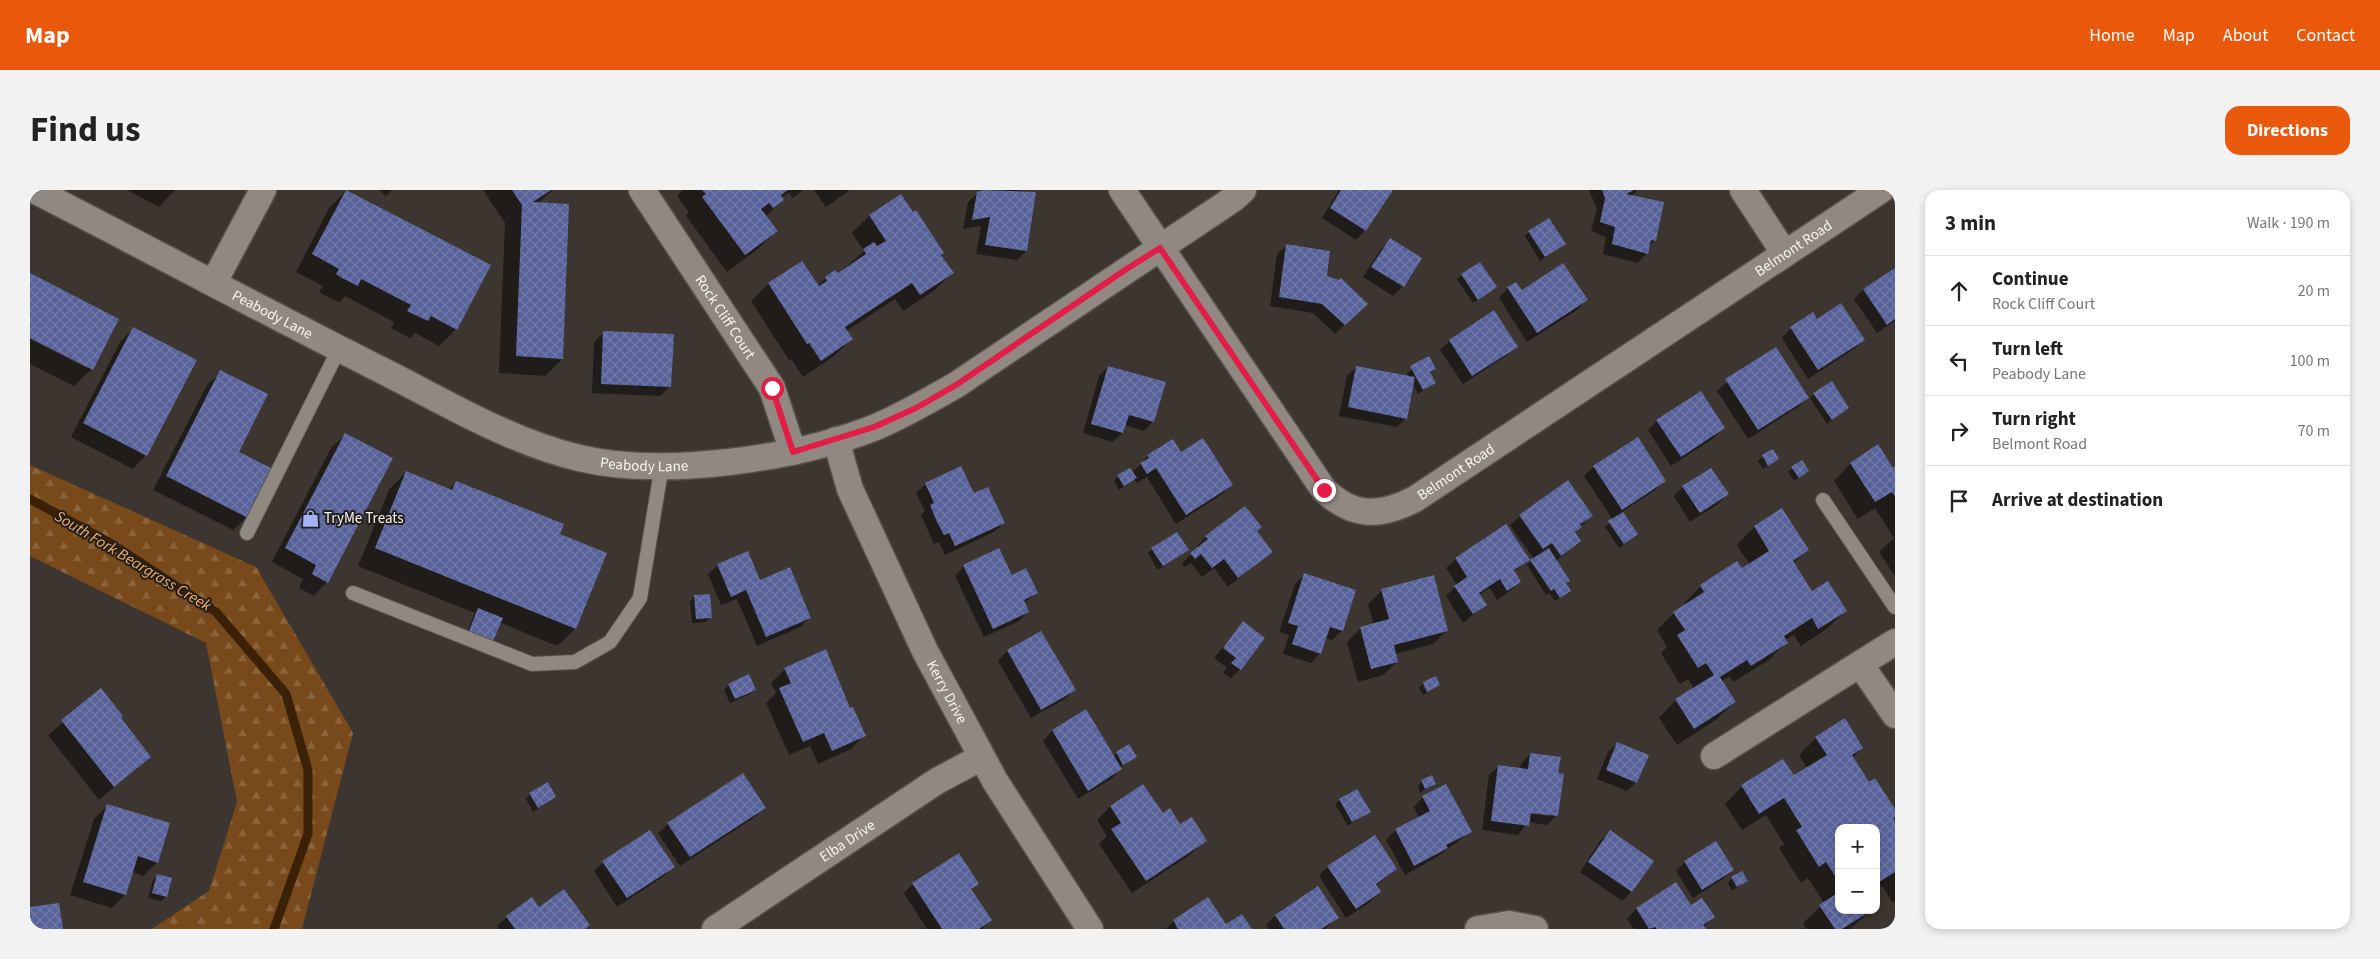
<!DOCTYPE html>
<html lang="en">
<head>
<meta charset="utf-8">
<style>
	:root { --surface:#fff; --page:#f2f2f2; --text:#222; --muted:#767676; --line:#e0e0e0; --accent:#ea580c }
	body { margin:0; font-family:"Source Sans 3",sans-serif; background:var(--page); color:var(--text) }
	.controls { position:absolute; right:15px; bottom:15px; display:grid; overflow:hidden; border-radius:10px; box-shadow:0 2px 8px #0003 }
	.controls button { width:45px; height:45px; display:grid; place-items:center; padding:0; border:0; border-bottom:1px solid var(--line); background:var(--surface); color:var(--text); font:25px sans-serif }
	.stop { position:absolute; width:15px; height:15px; margin:-11px; border:4px solid #e11d48; border-radius:50%; background:#fff }
	.stop.end { background:#e11d48; border-color:#fff; box-shadow:0 1px 5px #0008 }
	.list { margin:0; padding:0; list-style:none }
	h2 { display:flex; justify-content:space-between; align-items:center; height:65px; margin:0; padding:0 20px; font-size:21px }
	h2 small { font-size:16px; font-weight:400; color:var(--muted) }
	.list li { display:grid; grid-template-columns:32px 1fr auto; gap:15px; align-items:center; box-sizing:border-box; height:70px; padding:0 20px; border-top:1px solid var(--line) }
	.list b { display:block; font-size:19px; white-space:nowrap }
	.list p { margin:0; font-size:16px; white-space:nowrap; color:var(--muted) }
	.list em { font-size:16px; font-style:normal; color:var(--muted) }
	.icon { flex:none; width:28px; height:28px; fill:none; stroke:currentColor; stroke-width:2; stroke-linecap:round; stroke-linejoin:round }
	.map { position:relative; flex:none; width:1865px; height:739px; overflow:hidden; border-radius:15px }
	header { display:flex; align-items:center; gap:30px; box-sizing:border-box; height:70px; padding:0 25px; background:var(--accent); color:#fff }
	header strong { font-size:24px }
	nav { display:flex; gap:28px; margin-inline-start:auto; font-size:18px }
	.intro { display:flex; align-items:center; justify-content:space-between; box-sizing:border-box; height:120px; padding:0 30px }
	h1 { margin:0; font-size:35px }
	.button { padding:12px 22px; border-radius:15px; background:var(--accent); color:#fff; font-size:18px; font-weight:700 }
	main { display:flex; gap:30px; padding:0 30px }
	aside { flex:1; background:var(--surface); border-radius:15px; box-shadow:0 2px 8px #0003 }
	.map>svg:first-child { display:block }
	.forest { fill:url(#forest-firs) }
	.shadow { fill:#0007; fill-rule:evenodd }
	.lines { fill:none; stroke-linecap:round; stroke-linejoin:round }
	.stream { stroke:#3a2108; stroke-width:9 }
	.building { fill:url(#building-cross-hatch) }
	.lane-casing { stroke:#57514b; stroke-width:16 }
	.street-casing { stroke:#57514b; stroke-width:29 }
	.lane { stroke:#918981; stroke-width:14 }
	.street { stroke:#918981; stroke-width:26 }
	.route { stroke:#e11d48; stroke-width:6 }
	.labels { text-anchor:middle; dominant-baseline:central; stroke-width:4; stroke-linejoin:round; paint-order:stroke }
	.street-label { font-size:15px; fill:#f9f4f0; stroke:#211e1b }
	.poi-label { font-size:15px; fill:#f9f4f0; stroke:#211e1b; text-anchor:start }
	.water-label { font-size:16px; font-style:italic; fill:#f6ad6b; stroke:#211e1b }
</style>
</head>
<body>
<header>
<strong>Map</strong>
<nav><a>Home</a><a>Map</a><a>About</a><a>Contact</a></nav>
</header>
<div class="intro"><h1>Find us</h1><a class="button">Directions</a></div>
<main>
<div class="map">
<svg width="1865" height="739" viewBox="0 0 1865 739">
	<defs>
		<pattern id="forest-firs" width="22" height="20" patternUnits="userSpaceOnUse" patternTransform="scale(1.25)"><rect width="22" height="20" fill="#78491a"/><path d="M5 1l3.5 6h-7zM16 11l3.5 6h-7z" fill="#8c643c"/></pattern>
		<pattern id="building-cross-hatch" width="8" height="8" patternUnits="userSpaceOnUse" patternTransform="scale(1.25)"><rect width="8" height="8" fill="#58629a"/><path d="M0 0l8 8M0 8l8-8" fill="none" stroke="#7179a8"/></pattern>
	</defs>
	<rect width="100%" height="100%" fill="#3d352f"/>
	<!-- forest -->
	<polygon class="forest" points="0,275 226,377 323,543 272,739 122,739 179,701 207,612 176,453 0,366"/>
	<!-- shadow -->
	<g class="shadow">
		<polygon points="97,0 145,0 129,17"/>
		<polygon points="349,0 362,0 356,6"/>
		<polygon points="453,0 523,0 507,14 532,169 515,186 469,183 475,33"/>
		<polygon points="653,0 773,0 763,8 759,3 751,8 752,10 735,27 746,41 729,58 697,82 656,26 659,22 647,6"/>
		<polygon points="784,0 820,0 796,17"/>
		<polygon points="960,0 986,0 1005,3 996,61 987,70 946,64 951,36 933,39 938,12 948,3"/>
		<polygon points="1309,0 1362,0 1335,40 1326,50 1292,28"/>
		<polygon points="1559,0 1607,0 1601,6 1625,50 1618,57 1617,63 1608,73 1573,64 1576,47 1561,41 1567,19"/>
		<polygon points="316,1 426,139 409,156 385,143 380,148 361,138 364,132 315,106 309,112 294,105 289,102 293,96 266,82 299,18"/>
		<polygon points="871,6 922,83 905,100 873,121 865,109 816,141 822,149 804,166 773,187 761,169 759,170 721,111 738,94 772,72 787,96 796,88 807,85 834,61 822,43 839,26"/>
		<polygon points="1499,42 1534,54 1510,71 1495,46"/>
		<polygon points="1360,50 1390,69 1373,96 1363,106 1333,87 1351,59"/>
		<polygon points="1257,55 1295,87 1336,114 1305,144 1283,123 1240,116 1247,64"/>
		<polygon points="1865,79 1865,131 1847,143 1824,109 1833,100"/>
		<polygon points="0,84 62,179 44,196 0,174 0,149 57,178 57,176 0,146"/>
		<polygon points="1432,85 1466,97 1443,113 1427,89"/>
		<polygon points="1478,98 1556,110 1547,120 1497,152 1469,108"/>
		<polygon points="1787,130 1833,150 1824,159 1778,189 1752,148 1761,138"/>
		<polygon points="104,138 116,265 103,279 41,247 90,152"/>
		<polygon points="574,142 640,196 631,206 562,203 564,152"/>
		<polygon points="1420,151 1486,157 1476,166 1433,194 1410,160"/>
		<polygon points="1398,168 1405,179 1400,184 1404,193 1388,204 1383,194 1376,228 1367,237 1309,226 1317,186 1326,177 1379,187 1377,183"/>
		<polygon points="1078,177 1123,231 1114,241 1095,235 1092,243 1083,252 1053,243 1069,186"/>
		<polygon points="191,182 207,263 217,327 203,340 123,300 177,195"/>
		<polygon points="1697,192 1777,208 1768,217 1718,249 1687,201"/>
		<polygon points="1784,204 1818,218 1797,234 1780,208"/>
		<polygon points="1627,231 1693,238 1684,248 1641,276 1618,240"/>
		<polygon points="315,245 297,392 284,406 269,398 273,389 242,372 301,258"/>
		<polygon points="1151,264 1201,295 1192,304 1146,334 1117,287 1107,293 1104,289 1089,300 1084,291 1088,286 1102,283 1118,266"/>
		<polygon points="1733,266 1748,269 1733,279 1728,271"/>
		<polygon points="1821,273 1862,279 1865,278 1865,386 1849,362 1864,348 1845,318 1828,329 1804,291"/>
		<polygon points="1564,277 1635,291 1625,300 1592,322 1607,344 1589,358 1575,337 1583,330 1554,286"/>
		<polygon points="1762,278 1778,281 1764,291 1758,282"/>
		<polygon points="376,282 419,300 426,292 528,344 575,363 545,439 527,456 469,432 462,450 457,455 435,446 445,423 328,376 359,300"/>
		<polygon points="896,294 944,305 974,333 964,342 915,365 909,352 904,354 891,325 895,321 886,303"/>
		<polygon points="1653,297 1697,304 1688,314 1660,332 1644,306"/>
		<polygon points="1751,319 1777,360 1763,374 1781,403 1816,420 1798,438 1771,456 1764,445 1755,450 1756,452 1739,470 1703,492 1699,486 1691,492 1705,512 1687,529 1647,555 1629,528 1646,510 1664,499 1658,489 1650,494 1631,463 1637,457 1627,440 1644,423 1655,415 1654,413 1671,396 1712,380 1720,375 1707,355 1724,337"/>
		<polygon points="1561,325 1544,344 1549,351 1526,371 1539,391 1535,394 1540,400 1525,411 1519,403 1516,405 1497,375 1504,369 1480,335 1490,326"/>
		<polygon points="1226,341 1241,362 1198,397 1184,378 1172,387 1161,373 1155,377 1152,373 1168,358 1167,356 1176,347"/>
		<polygon points="1122,359 1157,360 1128,380 1118,363"/>
		<polygon points="1426,369 1498,370 1484,382 1490,392 1480,401 1467,410 1460,398 1449,405 1455,415 1433,433 1416,406 1427,395 1416,378"/>
		<polygon points="688,375 729,391 780,428 770,437 727,456 707,409 691,415 678,384"/>
		<polygon points="934,376 981,387 1006,403 994,413 998,421 989,431 954,447 925,386"/>
		<polygon points="1274,385 1312,441 1302,450 1295,448 1290,463 1281,473 1253,464 1259,445 1249,442 1265,394"/>
		<polygon points="1352,400 1417,440 1403,454 1365,464 1367,472 1353,485 1328,492 1317,452 1331,438 1344,435 1338,414"/>
		<polygon points="664,407 681,427 676,432 662,433 660,411"/>
		<polygon points="1213,433 1210,479 1201,488 1193,483 1197,478 1184,468"/>
		<polygon points="1011,442 1044,499 1035,509 1001,528 968,471 977,461"/>
		<polygon points="755,479 819,519 834,545 821,559 788,574 780,556 759,565 736,513 746,503 741,493"/>
		<polygon points="1392,494 1397,503 1393,505 1389,498"/>
		<polygon points="699,495 725,500 720,504 700,513 694,500"/>
		<polygon points="71,500 89,528 120,567 69,610 18,545"/>
		<polygon points="1056,521 1083,566 1087,563 1105,567 1090,577 1091,579 1081,589 1048,609 1013,551 1022,541"/>
		<polygon points="1786,548 1832,558 1822,568 1839,593 1865,622 1865,627 1862,630 1865,634 1865,711 1863,713 1852,696 1846,699 1846,638 1809,638 1809,720 1842,720 1820,739 1777,739 1773,733 1794,713 1778,688 1771,693 1749,658 1754,654 1736,625 1712,640 1695,614 1712,596 1753,570 1763,587 1777,578 1769,565"/>
		<polygon points="1588,553 1606,592 1597,601 1567,589 1578,562"/>
		<path d="M1500,564L1527,584V625L1517,635L1498,632L1488,645L1452,640L1459,585L1469,576L1490,579L1491,574ZM1495,621L1520,624V626L1494,623Z"/>
		<polygon points="1392,591 1404,593 1390,603 1388,596"/>
		<polygon points="1113,595 1132,624 1175,650 1161,664 1102,703 1069,654 1077,646 1067,630 1080,617"/>
		<polygon points="500,604 525,607 503,622 496,609"/>
		<polygon points="1393,607 1440,642 1407,667 1375,685 1356,650 1366,640 1389,628 1384,617"/>
		<polygon points="1310,610 1339,621 1318,636 1305,614"/>
		<polygon points="78,615 127,672 113,686 102,682 95,704 82,718 40,705 64,629"/>
		<polygon points="734,618 725,627 650,676 628,643 638,634"/>
		<polygon points="1580,642 1622,671 1601,702 1592,711 1550,682 1570,651"/>
		<polygon points="573,672 643,677 634,686 587,717 564,681"/>
		<polygon points="1655,672 1702,680 1693,689 1663,708 1646,681"/>
		<polygon points="1298,676 1366,679 1346,696 1350,702 1340,712 1316,728 1289,686"/>
		<polygon points="128,685 141,689 136,707 131,711 118,708 123,690"/>
		<polygon points="1702,688 1716,691 1702,701 1698,693"/>
		<polygon points="883,694 947,694 941,700 960,730 952,739 897,739 874,703"/>
		<polygon points="1645,694 1661,717 1684,727 1673,737 1675,739 1604,739 1597,729 1606,719"/>
		<polygon points="502,709 508,718 559,735 555,739 469,739 467,736 477,727"/>
		<polygon points="1178,709 1195,736 1221,739 1136,739 1144,731"/>
		<polygon points="1245,726 1307,728 1295,739 1239,739 1236,735"/>
	</g>
	<g class="lines">
		<!-- stream -->
		<polyline class="stream" points="0,309 82,354 186,422 256,504 278,580 278,644 244,739"/>
	</g>
	<!-- building -->
	<g class="building">
		<polygon points="316,0 461,75 427,140 401,126 398,131 377,121 381,115 331,89 328,96 312,88 306,84 309,79 282,64"/>
		<polygon points="482,0 521,0 503,12 539,14 533,169 486,166 492,15"/>
		<polygon points="672,0 758,0 751,5 754,10 743,18 739,13 731,19 748,41 715,65 672,7 676,4"/>
		<polygon points="954,0 1006,2 997,61 955,55 960,27 942,30 947,2"/>
		<polygon points="1311,0 1363,0 1336,41 1300,18"/>
		<polygon points="1572,0 1604,0 1596,4 1634,12 1626,51 1621,50 1618,64 1582,54 1585,37 1570,32 1575,8"/>
		<polygon points="871,4 883,22 886,20 914,63 911,65 924,83 890,105 882,93 815,137 823,149 791,171 779,153 777,154 738,93 772,71 789,96 797,91 795,87 805,80 808,83 836,64 833,59 844,52 847,56 856,51 839,25"/>
		<polygon points="1519,28 1536,54 1515,67 1498,41"/>
		<polygon points="1360,48 1392,68 1374,97 1341,77"/>
		<polygon points="1256,54 1300,61 1297,86 1309,90 1311,88 1338,114 1315,135 1292,114 1249,107"/>
		<polygon points="1450,72 1467,97 1448,110 1431,84"/>
		<polygon points="1533,73 1558,110 1507,143 1477,97 1486,92 1492,100"/>
		<polygon points="1865,78 1865,129 1857,135 1833,99"/>
		<polygon points="0,83 89,129 63,180 0,148"/>
		<polygon points="1811,113 1835,150 1788,180 1760,137 1783,122 1787,129"/>
		<polygon points="1464,120 1488,157 1442,186 1419,150"/>
		<polygon points="103,137 167,170 117,266 53,233"/>
		<polygon points="573,141 644,144 641,197 571,194"/>
		<polygon points="1746,157 1779,208 1728,240 1695,189"/>
		<polygon points="1399,166 1406,179 1400,182 1406,193 1393,200 1380,176"/>
		<polygon points="1078,176 1136,192 1124,232 1099,225 1093,243 1061,234"/>
		<polygon points="1326,176 1385,187 1377,229 1318,217"/>
		<polygon points="190,180 238,204 209,262 243,279 218,328 136,286"/>
		<polygon points="1802,191 1819,218 1802,230 1783,203"/>
		<polygon points="1671,201 1695,238 1651,267 1626,230"/>
		<polygon points="315,243 363,268 298,393 282,384 286,375 255,358"/>
		<polygon points="1608,247 1636,291 1592,320 1563,276"/>
		<polygon points="1173,248 1203,295 1156,325 1126,278 1117,284 1110,273 1119,268 1117,265 1143,249 1151,262"/>
		<polygon points="1848,254 1863,278 1865,276 1865,306 1862,302 1845,312 1820,273"/>
		<polygon points="1743,259 1749,269 1738,276 1732,265"/>
		<polygon points="1772,270 1779,281 1769,288 1761,277"/>
		<polygon points="931,276 944,303 958,297 975,333 925,356 919,343 914,345 907,332 900,315 904,313 895,293"/>
		<polygon points="1100,278 1107,288 1094,296 1087,285"/>
		<polygon points="1681,278 1699,304 1670,323 1652,296"/>
		<polygon points="376,281 422,300 426,291 534,334 530,344 577,363 546,439 345,358"/>
		<polygon points="1538,290 1563,326 1550,334 1552,337 1545,342 1551,351 1531,366 1522,353 1513,359 1489,325"/>
		<polygon points="1215,316 1232,337 1227,341 1243,362 1208,388 1194,369 1182,378 1171,364 1165,369 1160,363 1178,349 1175,346"/>
		<polygon points="1752,318 1779,360 1763,371 1782,401 1798,391 1817,421 1788,439 1782,428 1754,446 1758,453 1740,464 1721,476 1717,470 1690,487 1706,512 1664,539 1645,509 1684,485 1676,473 1668,478 1647,445 1655,440 1643,422 1674,402 1670,395 1707,371 1712,378 1739,361 1724,336"/>
		<polygon points="1593,322 1608,344 1594,354 1578,331"/>
		<polygon points="1476,334 1500,370 1484,380 1491,392 1477,401 1470,389 1449,403 1457,415 1443,424 1424,396 1437,387 1425,368"/>
		<polygon points="1147,342 1159,360 1133,376 1121,358"/>
		<polygon points="969,358 982,385 996,378 1008,403 994,410 999,422 963,439 933,375"/>
		<polygon points="1519,358 1540,391 1536,393 1541,401 1530,408 1524,399 1521,401 1500,370"/>
		<polygon points="718,361 730,390 760,377 781,428 736,447 716,400 701,407 687,374"/>
		<polygon points="1274,383 1326,400 1313,441 1300,437 1291,464 1262,454 1268,436 1258,433"/>
		<polygon points="1404,385 1418,441 1364,455 1368,472 1341,479 1330,437 1359,429 1351,399"/>
		<polygon points="680,404 682,428 666,429 664,405"/>
		<polygon points="448,418 473,428 463,451 439,441"/>
		<polygon points="1213,431 1235,448 1211,480 1201,473 1206,468 1193,458"/>
		<polygon points="1011,441 1046,500 1011,520 977,460"/>
		<polygon points="796,459 820,518 823,517 836,546 802,561 794,543 773,552 749,498 761,493 754,478"/>
		<polygon points="719,484 726,500 705,509 698,494"/>
		<polygon points="1406,486 1410,495 1397,502 1393,492"/>
		<polygon points="71,498 93,526 91,528 121,567 84,597 31,530"/>
		<polygon points="1056,519 1092,579 1058,601 1022,540"/>
		<polygon points="1815,528 1833,558 1822,565 1839,592 1845,588 1865,619 1865,627 1863,628 1865,632 1865,682 1846,694 1846,638 1809,638 1809,692 1796,672 1789,677 1766,640 1772,637 1754,608 1729,624 1711,595 1753,569 1764,585 1797,565 1785,547"/>
		<polygon points="1587,552 1619,565 1607,593 1576,580"/>
		<polygon points="1099,554 1107,567 1093,575 1086,562"/>
		<polygon points="1500,563 1531,567 1528,583 1534,584 1528,626 1501,623 1499,636 1461,631 1468,575 1498,579"/>
		<polygon points="713,583 736,618 660,667 637,633"/>
		<polygon points="1402,585 1406,594 1395,599 1391,590"/>
		<polygon points="518,592 526,607 508,618 499,603"/>
		<polygon points="1113,594 1133,623 1140,618 1150,634 1162,627 1177,651 1116,691 1081,639 1091,633 1080,616"/>
		<polygon points="1416,594 1442,642 1416,655 1418,658 1384,676 1365,639 1400,621 1392,606"/>
		<polygon points="1327,599 1341,622 1322,632 1309,609"/>
		<polygon points="77,614 140,633 128,673 108,666 96,705 53,692"/>
		<polygon points="620,640 645,677 597,708 572,671"/>
		<polygon points="1580,640 1624,671 1602,702 1558,672"/>
		<polygon points="1345,645 1367,679 1346,694 1351,702 1326,719 1297,676"/>
		<polygon points="1686,651 1704,680 1672,700 1654,671"/>
		<polygon points="929,663 949,694 941,699 962,730 949,739 912,739 882,693"/>
		<polygon points="1712,681 1718,691 1707,697 1701,687"/>
		<polygon points="127,684 142,688 137,707 122,703"/>
		<polygon points="1646,692 1661,715 1672,708 1685,727 1673,735 1677,739 1627,739 1625,737 1619,739 1606,718"/>
		<polygon points="1288,696 1309,728 1291,739 1254,739 1245,725"/>
		<polygon points="534,699 560,735 555,739 485,739 476,726 502,707 509,717"/>
		<polygon points="1809,702 1809,720 1842,720 1812,739 1805,739 1789,715"/>
		<polygon points="1178,707 1196,734 1212,724 1222,739 1148,739 1143,730"/>
		<polygon points="29,713 33,739 0,739 0,717"/>
	</g>
	<g class="lines">
		<defs>
			<g id="lane">
				<polyline points="1793,310 1865,417"/>
				<polyline points="217,343 309,159"/>
				<polyline points="323,403 502,474 545,472 580,452 610,408 632,275"/>
			</g>
			<g id="street">
				<path id="s1" d="M4,0C123,61 241,125 361,185C422,216 482,252 549,268C633,288 766,269 846,237C874,225 900,210 926,195L1203,9L1213,0"/>
				<path id="s2" d="M612,0L742,198L763,262"/>
				<path id="s3" d="M1092,0L1294,300C1324,328 1350,327 1385,309L1851,0"/>
				<polyline points="1713,0 1755,64"/>
				<polyline points="184,92 233,0"/>
				<path id="s4" d="M806,250L820,299L895,461L965,591L1060,739"/>
				<polyline points="1830,474 1865,525"/>
				<polyline points="1684,566 1865,452"/>
				<path id="s5" d="M685,739L907,591L952,567"/>
				<polyline points="1448,739 1479,734 1505,739"/>
			</g>
		</defs>
		<!-- lane casing -->
		<use href="#lane" class="lane-casing"/>
		<!-- street casing -->
		<use href="#street" class="street-casing"/>
		<!-- lane -->
		<use href="#lane" class="lane"/>
		<!-- street -->
		<use href="#street" class="street"/>
	</g>
	<g class="lines">
		<!-- route -->
		<polyline class="route" points="742,198 763,262 844,237 886,218 926,195 1098,78 1130,58 1294,300"/>
	</g>
	<!-- icons -->
	<defs>
		<symbol id="shop-bare" viewBox="-9 -9 18 18"><path d="M-5-2.5h2.3a2.7 3.5 0 0 1 5.4 0H5L5.5 6h-11ZM-1.5-2.5h3a1.5 2.3 0 0 0-3 0Z" fill="#a3b2fd" stroke="#211e1b" stroke-width="2.5" paint-order="stroke"/></symbol>
	</defs>
	<g fill-rule="evenodd">
		<use href="#shop-bare" x="268" y="316" width="25" height="25"/>
	</g>
	<g class="labels">
		<!-- street labels -->
		<g class="street-label">
			<text stroke="none"><textPath href="#s3" startOffset="915">Belmont Road</textPath></text>
			<text stroke="none"><textPath href="#s1" startOffset="269">Peabody Lane</textPath></text>
			<text stroke="none"><textPath href="#s2" startOffset="152">Rock Cliff Court</textPath></text>
			<text stroke="none"><textPath href="#s1" startOffset="674">Peabody Lane</textPath></text>
			<text stroke="none"><textPath href="#s3" startOffset="510">Belmont Road</textPath></text>
			<text stroke="none"><textPath href="#s4" startOffset="276">Kerry Drive</textPath></text>
			<text stroke="none"><textPath href="#s5" startOffset="159">Elba Drive</textPath></text>
		</g>
		<!-- poi labels -->
		<g class="poi-label">
			<text x="294" y="328">TryMe Treats</text>
		</g>
		<!-- water labels -->
		<g class="water-label">
			<text transform="translate(103 371) rotate(31)">South Fork Beargrass Creek</text>
		</g>
	</g>
</svg>
<div class="controls">
<button>+</button>
<button>−</button>
</div>
<div class="stop" style="left:742px;top:198px"></div>
<div class="stop end" style="left:1294px;top:300px"></div>
</div>
<aside>
<h2>3 min<small>Walk · 190 m</small></h2>
<ul class="list">
<li><svg class="icon" aria-label="ahead" viewBox="0 0 24 24"><path d="M12 20V5M6 11l6-6 6 6"/></svg><div><b>Continue</b><p>Rock Cliff Court</p></div><em>20 m</em></li>
<li><svg class="icon" aria-label="left" viewBox="0 0 24 24"><path d="M17 20v-9H6M10 6l-5 5 5 5"/></svg><div><b>Turn left</b><p>Peabody Lane</p></div><em>100 m</em></li>
<li><svg class="icon" aria-label="right" viewBox="0 0 24 24"><path d="M7 20v-9h11M14 6l5 5-5 5"/></svg><div><b>Turn right</b><p>Belmont Road</p></div><em>70 m</em></li>
<li><svg class="icon" aria-label="arrive" viewBox="0 0 24 24"><path d="M6 21V4h12l-3 4 3 4H6"/></svg><div><b>Arrive at destination</b></div></li>
</ul>
</aside>
</main>
</body>
</html>
